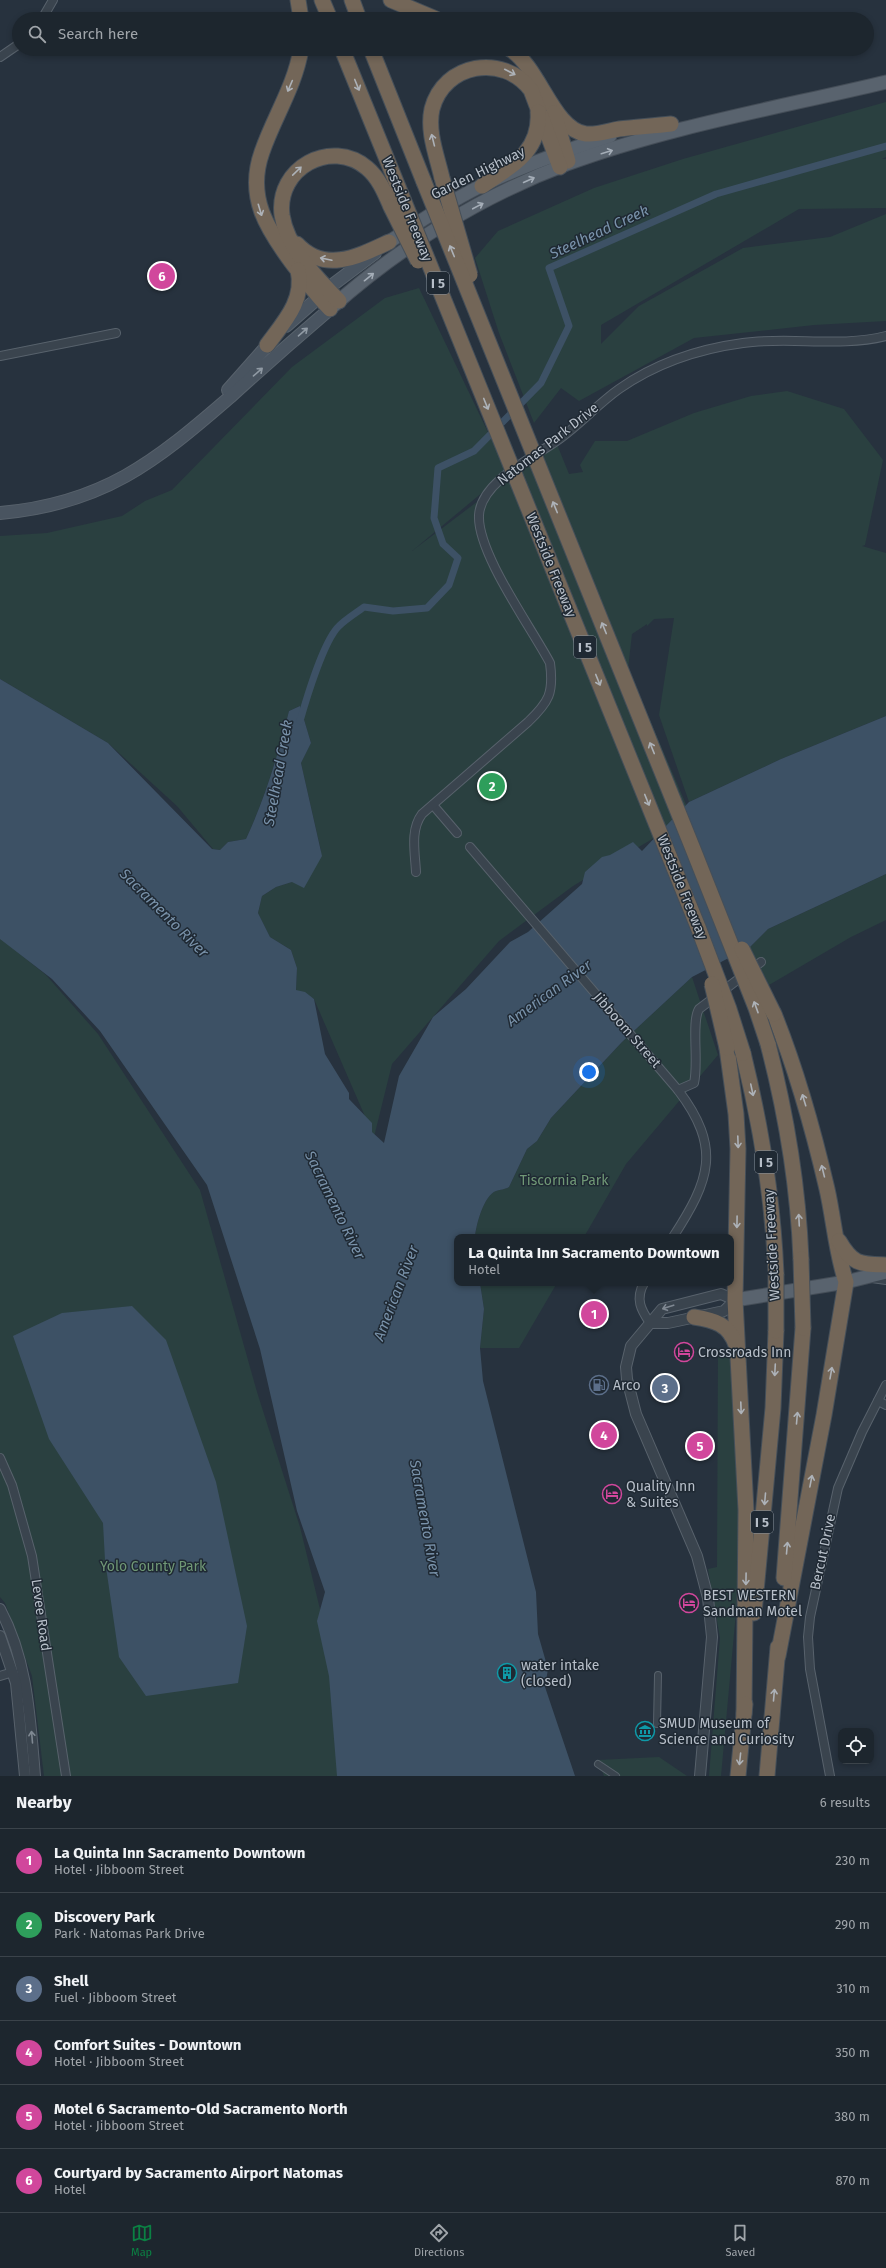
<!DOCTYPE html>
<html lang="en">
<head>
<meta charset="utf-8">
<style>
	:root { --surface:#1d262e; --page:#252e36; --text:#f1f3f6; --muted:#a0a5aa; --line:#3b434a; --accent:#0b8043 }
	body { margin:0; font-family:"Fira Sans",sans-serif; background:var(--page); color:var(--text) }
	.controls { position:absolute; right:12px; bottom:12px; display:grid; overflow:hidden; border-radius:8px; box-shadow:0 2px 6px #0003 }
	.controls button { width:36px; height:36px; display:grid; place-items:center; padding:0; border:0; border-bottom:1px solid var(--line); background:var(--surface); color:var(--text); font:20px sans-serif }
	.you { position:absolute; left:589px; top:1072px; width:14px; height:14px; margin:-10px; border:3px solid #fff; border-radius:50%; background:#1a73e8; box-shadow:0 0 0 6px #1a73e833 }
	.badge { display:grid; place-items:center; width:26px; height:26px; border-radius:50%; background:var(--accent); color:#fff; font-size:13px; font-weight:700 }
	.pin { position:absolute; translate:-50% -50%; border:2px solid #fff; box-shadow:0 1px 4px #0006 }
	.popup { position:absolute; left:454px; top:1234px; width:280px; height:52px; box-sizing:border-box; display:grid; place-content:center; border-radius:8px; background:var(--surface); filter:drop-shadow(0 1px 3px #0005); font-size:13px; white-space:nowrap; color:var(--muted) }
	.popup b { font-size:15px; color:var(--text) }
	.popup::after { content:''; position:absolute; left:50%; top:100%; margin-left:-8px; border:8px solid transparent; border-top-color:var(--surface) }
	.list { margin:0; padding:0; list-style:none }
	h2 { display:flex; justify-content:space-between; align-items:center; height:52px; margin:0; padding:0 16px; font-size:17px }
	h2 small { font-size:13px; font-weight:400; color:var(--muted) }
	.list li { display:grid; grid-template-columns:26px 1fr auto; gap:12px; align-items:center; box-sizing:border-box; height:64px; padding:0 16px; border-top:1px solid var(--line) }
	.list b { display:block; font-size:15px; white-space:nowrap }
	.list p { margin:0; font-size:13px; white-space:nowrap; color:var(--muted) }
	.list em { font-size:13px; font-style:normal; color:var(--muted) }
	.icon { flex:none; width:22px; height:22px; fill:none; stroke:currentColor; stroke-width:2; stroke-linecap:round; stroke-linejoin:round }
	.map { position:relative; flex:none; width:886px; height:1776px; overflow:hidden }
	.search { position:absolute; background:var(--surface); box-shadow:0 2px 6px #0003; left:12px; right:12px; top:12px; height:44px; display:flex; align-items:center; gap:10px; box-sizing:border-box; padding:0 14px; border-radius:22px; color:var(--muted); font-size:15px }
	.sheet { height:436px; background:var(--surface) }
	nav { display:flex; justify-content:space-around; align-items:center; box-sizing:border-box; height:56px; border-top:1px solid var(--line); background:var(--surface); font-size:11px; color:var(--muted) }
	nav a { display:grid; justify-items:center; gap:2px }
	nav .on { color:var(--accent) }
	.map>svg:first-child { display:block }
	.green { fill:#2a4040 }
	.water { fill:#3d5165 }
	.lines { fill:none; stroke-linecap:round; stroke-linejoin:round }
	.canal { stroke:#3d5165; stroke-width:7 }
	.pedestrian-casing { stroke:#58626c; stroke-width:8 }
	.minor-casing { stroke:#58626c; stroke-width:10 }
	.tertiary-casing { stroke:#58626c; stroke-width:12 }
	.secondary-casing { stroke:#58626c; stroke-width:14 }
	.primary-casing { stroke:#444d57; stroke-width:15 }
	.motorway-casing { stroke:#454f59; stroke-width:17 }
	.pedestrian { stroke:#3a444e; stroke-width:6 }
	.minor { stroke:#3a444e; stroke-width:8 }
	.tertiary { stroke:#3a444e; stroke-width:10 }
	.secondary { stroke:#495460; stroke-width:12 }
	.primary { stroke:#59636e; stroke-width:13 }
	.motorway { stroke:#736658; stroke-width:15 }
	.motorway-bridge-casing { stroke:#454f59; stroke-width:17; stroke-linecap:butt }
	.motorway-bridge { stroke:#736658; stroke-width:15 }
	.oneway { stroke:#adb2b8 }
	.oneway2 { stroke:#a4adb7 }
	.oneway3 { stroke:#909aa4 }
	.oneway4 { stroke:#7f8892 }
	.labels { text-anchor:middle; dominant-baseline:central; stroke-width:3; stroke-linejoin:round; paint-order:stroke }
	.shield { fill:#1f2933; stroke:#89929c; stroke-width:1 }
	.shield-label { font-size:13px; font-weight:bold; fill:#b7bfc9 }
	.street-label { font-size:14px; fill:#b7bfc9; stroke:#1f2933 }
	.park-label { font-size:14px; fill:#709876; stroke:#1f2933 }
	.poi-label { font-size:14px; fill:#b7bfc9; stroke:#1f2933; text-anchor:start }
	.water-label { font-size:15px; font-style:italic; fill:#7992aa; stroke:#1f2933 }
</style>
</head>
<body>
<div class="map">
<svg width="886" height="1776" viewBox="0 0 886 1776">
	<rect width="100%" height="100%" fill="#27323e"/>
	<!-- green -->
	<g class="green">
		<polygon points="886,102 886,157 882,159 886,159 886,208 799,209 601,325 601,344 639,306 743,248 830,237 886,214 886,321 814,325 694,338 579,401 561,388 534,423 499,333 475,258 498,231 594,188 683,159"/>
		<path d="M419,288L507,472L412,551L556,442L569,474L583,472L580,465L595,441H627L694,413L751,396L787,391L844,409L883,460L865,545L862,546L886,553V716L781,759L689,802L659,715L674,618L654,619L647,626V624L632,634L628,669L691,816L573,886L499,941L392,1064L374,1137L314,999L296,990L297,968L291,950L270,937L258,913L262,896L276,887L292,882L321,851L301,763L311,743L300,706L289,711C278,755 265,798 246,839L228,842L220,850L213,849L177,806L108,743L0,679V536L47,533L122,516L145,501L172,490L292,367L385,298Z"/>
		<polygon points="886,874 886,920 851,937 769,985 750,947 768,929"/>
		<polygon points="0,938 46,975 98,1034 200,1190 257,1392 300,1527 336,1675 357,1776 44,1776 32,1676 5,1603 0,1597"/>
		<path d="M692,977L718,1055L626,1164L584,1237H475C476,1225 484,1195 496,1191C501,1189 504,1190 509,1187L527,1149L537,1141L551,1118L622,1042Z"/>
		<polygon points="480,1283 557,1283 519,1348 480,1348 484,1309"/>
		<polygon points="718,1349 732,1349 739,1525 736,1612 721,1776 709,1776 720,1638 708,1569 717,1567"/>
		<polygon points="659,1757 687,1776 604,1776 598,1760"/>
	</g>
	<!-- water -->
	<g class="water">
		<path d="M0,679L108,743L212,849L220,850L228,842L246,839C265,798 278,755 289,711L300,706L311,743L301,763L322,856L304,888L292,882L276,887L262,896L258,913L270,937L291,950L297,968L296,990L305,992L314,999L325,1054L349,1093V1099L372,1123V1132L384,1143L399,1076L433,1017L466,989L510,942L528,932L582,884L585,872L602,857L610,855L633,842L642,851L689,802L781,759L886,716V874L768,929L750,947L692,977L622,1042L551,1118L537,1141L527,1149L509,1187C504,1190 501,1189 496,1191C484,1195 476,1225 475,1237H457V1283H480L484,1309L480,1348L483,1381L536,1592L538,1634L548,1669L545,1687L575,1776H337L329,1676L317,1621L325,1592L297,1511L260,1349L207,1185L100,1031L52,979L0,939Z"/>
		<polygon points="132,1306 166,1340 216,1482 247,1626 238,1683 146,1696 119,1657 105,1560 103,1523 49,1439 13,1336 62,1313"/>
	</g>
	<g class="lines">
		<!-- canal -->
		<path class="canal" d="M300,721C306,700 324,640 339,626C346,619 356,613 364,607L393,611L427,608L449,585L458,558L443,544L434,518L438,468L474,451L541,383L569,326L549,268L716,194L886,146"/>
		<defs>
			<g id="pedestrian">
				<polyline points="657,1724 658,1675"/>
				<polyline points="598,1764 616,1776"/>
			</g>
			<g id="minor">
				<polyline points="42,19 53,0"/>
				<polyline points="0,57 19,44"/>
				<polyline points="0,356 116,333"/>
				<polyline points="433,805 457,833"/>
				<path d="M470,847L678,1090C722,1148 710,1180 673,1237"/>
				<path d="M416,872C415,852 410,830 422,814L528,722C549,702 554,693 550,663C531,627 477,553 479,515C481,483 528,460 552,444C576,429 595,406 619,389C656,363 698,349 743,343C790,336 839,348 886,336"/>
				<path d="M678,1090L694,1083C699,1063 691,1021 699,1009L761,962"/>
				<polyline points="872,1278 886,1280"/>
				<path d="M644,1283C635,1299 641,1310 650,1323"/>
				<polyline points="878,1401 886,1405"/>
				<polyline points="0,1458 12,1485 32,1556 66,1776"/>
				<polyline points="0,1676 13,1672"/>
				<polyline points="830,1776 810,1669 808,1637 810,1617 838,1488 862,1432 886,1385"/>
			</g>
			<g id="tertiary">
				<polyline points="650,1323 668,1323 724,1311 735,1300 721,1294 662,1309 631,1346 626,1367 627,1379 636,1414 697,1556 708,1598 712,1637 700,1776"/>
				<path d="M0,1609C28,1661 30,1719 35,1776"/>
				<polyline points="0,1636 16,1683 25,1776"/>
			</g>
			<g id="secondary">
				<polyline points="286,326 335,283 375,253"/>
				<polyline points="228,390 273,339"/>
				<path d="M0,513C103,504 155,462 230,397C263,367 296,338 330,309"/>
			</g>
			<g id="primary">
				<path d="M389,242C419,222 450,201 483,185C524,165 567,150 610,136"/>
				<path d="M331,308C399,247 481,196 567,164C667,127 782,107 886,82"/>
				<polyline points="735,1300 846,1282 886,1272"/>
			</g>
			<g id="motorway">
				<polyline points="298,0 301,19"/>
				<polyline points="322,0 330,19"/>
				<polyline points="352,0 359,19"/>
				<polyline points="391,0 436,19"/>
				<path d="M301,49C295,86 274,117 262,152C246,197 267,229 293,264C305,279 316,295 330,309"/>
				<polyline points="342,49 403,199"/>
				<polyline points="371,49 424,182"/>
				<path d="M510,49C540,68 553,130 586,134C597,135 608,131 619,129C636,127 654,126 671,124"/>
				<polyline points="554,113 568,161"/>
				<path d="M442,178C437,156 427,132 432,109C444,63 503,53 531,90L560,167"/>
				<path d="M482,186C511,166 541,152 538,112"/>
				<path d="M297,244C325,274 359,256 389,242"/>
				<path d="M339,301C316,277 287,248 282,215C276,168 331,138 367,168C379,178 385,193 391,207"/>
				<path d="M267,345C284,322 305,300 298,270"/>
				<path d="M774,1014C797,1071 813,1129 827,1189C834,1220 836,1252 846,1282L824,1415L778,1656"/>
				<path d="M768,1044C787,1117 798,1184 801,1259"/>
				<polyline points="727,1048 736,1114 738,1149 735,1300 746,1510 744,1714"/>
				<path d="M743,1053C761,1126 773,1199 776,1274"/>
				<path d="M839,1241C853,1265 860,1264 886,1265"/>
				<path d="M694,1317C714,1320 729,1324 736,1345"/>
				<polyline points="784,1578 803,1328"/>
				<polyline points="754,1613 773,1408 776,1331"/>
				<polyline points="738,1776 745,1704"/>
				<polyline points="767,1776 778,1647"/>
			</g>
		</defs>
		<!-- pedestrian casing -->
		<use href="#pedestrian" class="pedestrian-casing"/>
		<!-- minor casing -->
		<use href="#minor" class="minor-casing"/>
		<!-- tertiary casing -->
		<use href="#tertiary" class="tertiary-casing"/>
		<!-- secondary casing -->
		<use href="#secondary" class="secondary-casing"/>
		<!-- primary casing -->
		<use href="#primary" class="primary-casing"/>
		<!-- motorway casing -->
		<use href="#motorway" class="motorway-casing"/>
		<!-- pedestrian -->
		<use href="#pedestrian" class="pedestrian"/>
		<!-- minor -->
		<use href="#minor" class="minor"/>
		<!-- tertiary -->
		<use href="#tertiary" class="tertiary"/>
		<!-- secondary -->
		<use href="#secondary" class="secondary"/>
		<!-- primary -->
		<use href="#primary" class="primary"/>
		<!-- motorway -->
		<use href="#motorway" class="motorway"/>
		<defs>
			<g id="motorway-bridge">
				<polyline points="442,178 470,275"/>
				<polyline points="424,182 693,849 756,1008 768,1044"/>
				<polyline points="403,199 698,927 729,1009 743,1053"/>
				<polyline points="391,207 418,261"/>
				<polyline points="742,949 774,1014"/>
				<polyline points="712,984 727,1048"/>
				<polyline points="801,1259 803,1328"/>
				<polyline points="776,1274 776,1331"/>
			</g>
		</defs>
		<!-- motorway-bridge casing -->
		<use href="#motorway-bridge" class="motorway-bridge-casing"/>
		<!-- motorway-bridge -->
		<use href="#motorway-bridge" class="motorway-bridge"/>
	</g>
	<!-- one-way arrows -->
	<defs><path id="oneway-shaft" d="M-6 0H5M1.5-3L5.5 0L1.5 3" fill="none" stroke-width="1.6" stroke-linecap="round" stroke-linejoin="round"/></defs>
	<g class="oneway">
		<use href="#oneway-shaft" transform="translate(510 72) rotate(27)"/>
		<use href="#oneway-shaft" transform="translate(357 85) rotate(68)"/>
		<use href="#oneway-shaft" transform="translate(290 86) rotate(113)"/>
		<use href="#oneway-shaft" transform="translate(433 140) rotate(-104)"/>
		<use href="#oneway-shaft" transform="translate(297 171) rotate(-44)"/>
		<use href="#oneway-shaft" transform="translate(260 210) rotate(73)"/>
		<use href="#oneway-shaft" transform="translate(452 251) rotate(-112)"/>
		<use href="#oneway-shaft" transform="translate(326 259) rotate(-168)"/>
		<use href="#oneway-shaft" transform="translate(486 404) rotate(68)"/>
		<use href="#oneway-shaft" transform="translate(555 507) rotate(-112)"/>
		<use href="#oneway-shaft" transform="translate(604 628) rotate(-112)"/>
		<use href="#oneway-shaft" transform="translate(598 680) rotate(68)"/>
		<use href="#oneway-shaft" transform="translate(652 748) rotate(-112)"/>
		<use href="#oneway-shaft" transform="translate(647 800) rotate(68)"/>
		<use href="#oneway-shaft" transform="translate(756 1007) rotate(-110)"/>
		<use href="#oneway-shaft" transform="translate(752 1090) rotate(78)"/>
		<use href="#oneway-shaft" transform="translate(804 1100) rotate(-107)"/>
		<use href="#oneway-shaft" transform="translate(738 1142) rotate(88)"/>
		<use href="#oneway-shaft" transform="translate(823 1171) rotate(-104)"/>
		<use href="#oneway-shaft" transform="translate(799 1220) rotate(-93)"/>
		<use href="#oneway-shaft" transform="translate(737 1222) rotate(91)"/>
		<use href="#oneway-shaft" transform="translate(775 1370) rotate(93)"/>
		<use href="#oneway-shaft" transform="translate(831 1373) rotate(-80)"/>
		<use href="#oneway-shaft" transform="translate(741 1408) rotate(88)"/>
		<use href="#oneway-shaft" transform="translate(797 1418) rotate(-85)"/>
		<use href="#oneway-shaft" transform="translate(811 1481) rotate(-79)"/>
		<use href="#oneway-shaft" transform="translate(765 1499) rotate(95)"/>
		<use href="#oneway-shaft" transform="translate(787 1548) rotate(-85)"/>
		<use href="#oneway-shaft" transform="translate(746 1579) rotate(91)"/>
		<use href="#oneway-shaft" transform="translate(774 1695) rotate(-85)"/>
		<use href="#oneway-shaft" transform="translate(740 1759) rotate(96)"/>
	</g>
	<g class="oneway2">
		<use href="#oneway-shaft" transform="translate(607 152) rotate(-17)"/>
		<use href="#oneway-shaft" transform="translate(529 180) rotate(-24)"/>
		<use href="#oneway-shaft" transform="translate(478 206) rotate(-28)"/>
		<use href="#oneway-shaft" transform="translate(369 277) rotate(-39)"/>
	</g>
	<g class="oneway3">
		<use href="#oneway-shaft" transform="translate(303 332) rotate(-41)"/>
		<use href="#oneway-shaft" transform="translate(258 372) rotate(-41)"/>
	</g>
	<g class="oneway4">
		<use href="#oneway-shaft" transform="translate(668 1307) rotate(162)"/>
		<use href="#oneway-shaft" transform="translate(32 1737) rotate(-95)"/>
	</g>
	<!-- icons -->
	<defs>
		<symbol id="hotel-ring" viewBox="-11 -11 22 22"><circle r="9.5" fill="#1f2933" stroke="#d1479c" stroke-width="1.5"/><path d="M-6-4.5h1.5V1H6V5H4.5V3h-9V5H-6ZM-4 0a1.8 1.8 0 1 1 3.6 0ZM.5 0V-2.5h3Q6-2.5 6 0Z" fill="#d1479c"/></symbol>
		<symbol id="fuel-ring" viewBox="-11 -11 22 22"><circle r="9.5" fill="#1f2933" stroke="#5c6f8a" stroke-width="1.5"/><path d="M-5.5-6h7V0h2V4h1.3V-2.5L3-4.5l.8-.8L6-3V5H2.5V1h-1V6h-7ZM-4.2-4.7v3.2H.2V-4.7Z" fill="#5c6f8a"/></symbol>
		<symbol id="building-ring" viewBox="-11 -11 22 22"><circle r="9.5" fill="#1f2933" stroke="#0f9aa8" stroke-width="1.5"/><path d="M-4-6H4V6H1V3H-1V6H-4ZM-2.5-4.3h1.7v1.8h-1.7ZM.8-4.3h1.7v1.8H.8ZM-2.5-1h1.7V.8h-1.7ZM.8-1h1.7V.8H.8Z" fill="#0f9aa8"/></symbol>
		<symbol id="museum-ring" viewBox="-11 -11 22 22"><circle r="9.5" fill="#1f2933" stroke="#0f9aa8" stroke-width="1.5"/><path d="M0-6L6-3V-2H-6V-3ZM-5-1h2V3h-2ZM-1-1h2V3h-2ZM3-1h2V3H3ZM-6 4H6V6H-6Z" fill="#0f9aa8"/></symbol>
	</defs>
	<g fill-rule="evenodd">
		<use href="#hotel-ring" x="673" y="1341" width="22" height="22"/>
		<use href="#fuel-ring" x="588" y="1374" width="22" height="22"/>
		<use href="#hotel-ring" x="601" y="1483" width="22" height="22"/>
		<use href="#hotel-ring" x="678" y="1592" width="22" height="22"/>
		<use href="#building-ring" x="496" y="1662" width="22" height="22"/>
		<use href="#museum-ring" x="634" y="1720" width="22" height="22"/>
	</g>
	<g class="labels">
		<!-- shield labels -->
		<g class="shield">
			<rect x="427" y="272" width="22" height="22" rx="3"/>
			<rect x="574" y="636" width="22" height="22" rx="3"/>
			<rect x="755" y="1151" width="22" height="22" rx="3"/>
			<rect x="751" y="1511" width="22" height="22" rx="3"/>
		</g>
		<g class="shield-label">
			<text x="438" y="283">I 5</text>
			<text x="585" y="647">I 5</text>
			<text x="766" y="1162">I 5</text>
			<text x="762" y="1522">I 5</text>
		</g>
		<!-- street labels -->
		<g class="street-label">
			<text transform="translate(478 173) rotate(-26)">Garden Highway</text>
			<text transform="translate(407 209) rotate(68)">Westside Freeway</text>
			<text transform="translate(548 444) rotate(-38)">Natomas Park Drive</text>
			<text transform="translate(551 565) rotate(68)">Westside Freeway</text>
			<text transform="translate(682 887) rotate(68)">Westside Freeway</text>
			<text transform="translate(627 1030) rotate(49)">Jibboom Street</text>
			<text transform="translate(772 1245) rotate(-93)">Westside Freeway</text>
			<text transform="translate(823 1552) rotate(-78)">Bercut Drive</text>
			<text transform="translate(41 1615) rotate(82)">Levee Road</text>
		</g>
		<!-- park labels -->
		<g class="park-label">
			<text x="564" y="1180">Tiscornia Park</text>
			<text x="153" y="1566">Yolo County Park</text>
		</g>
		<!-- poi labels -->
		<g class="poi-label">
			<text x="698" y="1352">Crossroads Inn</text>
			<text x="613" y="1385">Arco</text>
			<text x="626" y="1486">Quality Inn<tspan x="626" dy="16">&amp; Suites</tspan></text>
			<text x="703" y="1595">BEST WESTERN<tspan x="703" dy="16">Sandman Motel</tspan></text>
			<text x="521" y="1665">water intake<tspan x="521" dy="16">(closed)</tspan></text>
			<text x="659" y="1723">SMUD Museum of<tspan x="659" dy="16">Science and Curiosity</tspan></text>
		</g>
		<!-- water labels -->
		<g class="water-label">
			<text transform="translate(599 232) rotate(-25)">Steelhead Creek</text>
			<text transform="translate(278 773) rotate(-80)">Steelhead Creek</text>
			<text transform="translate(164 913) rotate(45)">Sacramento River</text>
			<text transform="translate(549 993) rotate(-36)">American River</text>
			<text transform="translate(335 1205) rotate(64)">Sacramento River</text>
			<text transform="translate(396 1293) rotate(-69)">American River</text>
			<text transform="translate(425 1518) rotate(80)">Sacramento River</text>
		</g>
	</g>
</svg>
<div class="controls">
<button><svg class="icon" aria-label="locate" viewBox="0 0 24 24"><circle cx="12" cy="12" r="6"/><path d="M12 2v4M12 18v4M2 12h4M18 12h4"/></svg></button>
</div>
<div class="you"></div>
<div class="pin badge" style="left:594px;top:1314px;background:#d1479c">1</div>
<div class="popup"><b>La Quinta Inn Sacramento Downtown</b>Hotel</div>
<div class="pin badge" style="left:492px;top:786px;background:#2e9e5b">2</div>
<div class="pin badge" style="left:665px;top:1388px;background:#5c6f8a">3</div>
<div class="pin badge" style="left:604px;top:1435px;background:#d1479c">4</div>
<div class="pin badge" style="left:700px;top:1446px;background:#d1479c">5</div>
<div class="pin badge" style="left:162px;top:276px;background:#d1479c">6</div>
<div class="search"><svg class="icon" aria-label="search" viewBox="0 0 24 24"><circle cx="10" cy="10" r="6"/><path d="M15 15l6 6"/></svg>Search here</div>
</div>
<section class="sheet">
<h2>Nearby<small>6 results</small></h2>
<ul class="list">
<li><span class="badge" style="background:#d1479c">1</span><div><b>La Quinta Inn Sacramento Downtown</b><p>Hotel · Jibboom Street</p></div><em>230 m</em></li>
<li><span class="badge" style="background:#2e9e5b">2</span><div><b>Discovery Park</b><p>Park · Natomas Park Drive</p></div><em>290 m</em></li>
<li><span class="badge" style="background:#5c6f8a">3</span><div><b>Shell</b><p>Fuel · Jibboom Street</p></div><em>310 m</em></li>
<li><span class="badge" style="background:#d1479c">4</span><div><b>Comfort Suites - Downtown</b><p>Hotel · Jibboom Street</p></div><em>350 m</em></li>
<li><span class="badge" style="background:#d1479c">5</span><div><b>Motel 6 Sacramento-Old Sacramento North</b><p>Hotel · Jibboom Street</p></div><em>380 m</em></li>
<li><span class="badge" style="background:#d1479c">6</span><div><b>Courtyard by Sacramento Airport Natomas</b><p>Hotel</p></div><em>870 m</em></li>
</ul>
</section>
<nav>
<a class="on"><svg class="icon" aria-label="map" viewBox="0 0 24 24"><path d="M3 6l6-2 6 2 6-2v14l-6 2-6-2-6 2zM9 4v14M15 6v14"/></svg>Map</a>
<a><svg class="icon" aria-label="directions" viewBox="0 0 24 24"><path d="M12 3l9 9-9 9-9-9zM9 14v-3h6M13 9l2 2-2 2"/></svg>Directions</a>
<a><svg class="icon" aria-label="saved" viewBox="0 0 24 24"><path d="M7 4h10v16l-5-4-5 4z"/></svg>Saved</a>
</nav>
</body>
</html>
